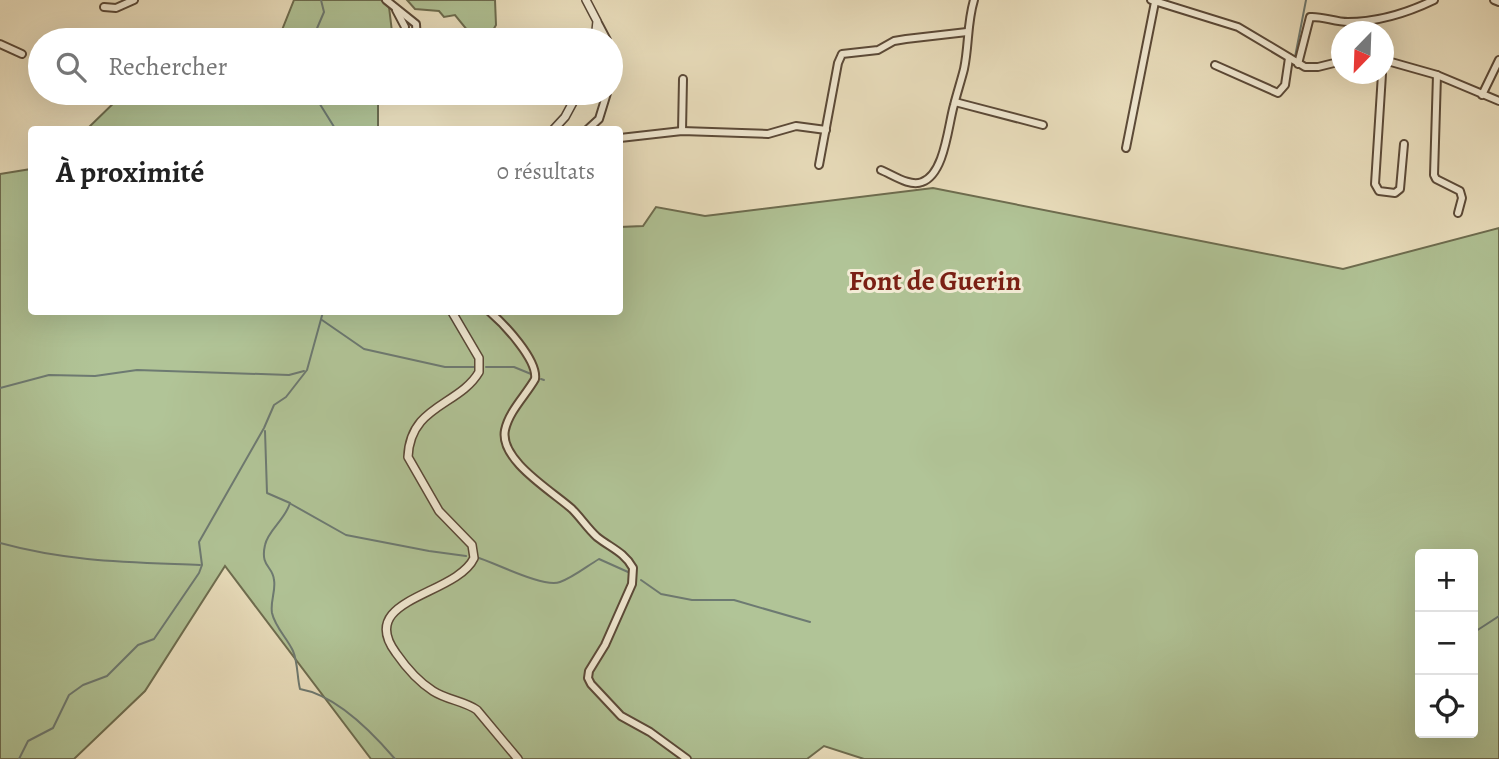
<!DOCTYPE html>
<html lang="fr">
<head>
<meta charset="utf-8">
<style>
	:root { --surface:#fff; --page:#f2f2f2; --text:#222; --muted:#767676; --line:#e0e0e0 }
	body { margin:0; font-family:Alegreya,serif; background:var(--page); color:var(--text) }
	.controls { position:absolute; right:21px; bottom:21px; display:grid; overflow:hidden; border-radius:7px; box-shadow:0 7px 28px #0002 }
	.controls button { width:63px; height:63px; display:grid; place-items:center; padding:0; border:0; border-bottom:2px solid var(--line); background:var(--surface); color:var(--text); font:35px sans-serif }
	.compass { position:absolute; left:1331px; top:21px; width:63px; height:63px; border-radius:50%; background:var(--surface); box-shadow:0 7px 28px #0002; rotate:203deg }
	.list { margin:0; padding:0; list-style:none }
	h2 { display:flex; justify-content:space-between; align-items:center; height:91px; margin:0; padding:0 28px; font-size:30px }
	h2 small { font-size:23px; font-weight:400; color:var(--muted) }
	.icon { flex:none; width:38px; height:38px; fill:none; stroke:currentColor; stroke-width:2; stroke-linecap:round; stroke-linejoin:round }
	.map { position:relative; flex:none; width:1499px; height:759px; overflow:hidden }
	.search { position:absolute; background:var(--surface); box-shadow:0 7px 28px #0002; left:28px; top:28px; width:595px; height:77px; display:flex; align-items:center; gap:18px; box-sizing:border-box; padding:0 24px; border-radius:38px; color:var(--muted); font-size:26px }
	.panel { position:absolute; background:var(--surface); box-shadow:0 7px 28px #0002; left:28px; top:126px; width:595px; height:189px; border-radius:7px }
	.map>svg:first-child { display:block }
	.green { fill:#b1c497; stroke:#6d6d50; stroke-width:2; fill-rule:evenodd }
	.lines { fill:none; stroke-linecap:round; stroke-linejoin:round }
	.stream { stroke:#6d7a72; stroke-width:2 }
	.minor-casing { stroke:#5a4938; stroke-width:10 }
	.tertiary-casing { stroke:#5a4938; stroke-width:10 }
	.minor { stroke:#f3ecd6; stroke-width:6 }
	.tertiary { stroke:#f3ecd6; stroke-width:7 }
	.labels { text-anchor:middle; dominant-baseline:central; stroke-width:6; stroke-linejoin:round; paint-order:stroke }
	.neighbourhood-label { font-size:28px; font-weight:bold; fill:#7a1f14; stroke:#f3ecd6 }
</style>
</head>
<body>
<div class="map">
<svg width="1499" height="759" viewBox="0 0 1499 759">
	<rect width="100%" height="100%" fill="#ece1c0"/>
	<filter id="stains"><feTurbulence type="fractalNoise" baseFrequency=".00286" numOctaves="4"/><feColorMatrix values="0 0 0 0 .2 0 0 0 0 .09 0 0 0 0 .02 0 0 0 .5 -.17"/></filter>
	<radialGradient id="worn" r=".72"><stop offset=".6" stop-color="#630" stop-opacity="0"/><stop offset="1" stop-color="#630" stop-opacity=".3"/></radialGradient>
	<!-- green -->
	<g class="green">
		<polygon points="294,0 381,0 389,7 393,40 278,40"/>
		<polygon points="407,0 495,0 496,25 488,39 479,40 472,36 455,15 444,17 439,11 415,9"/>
		<polygon points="124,93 378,93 378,129 87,129"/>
		<path d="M31,169L32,312H620V227L643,226L656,207L705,216L933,188L1343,269L1499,228V759H864L824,746L807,759H371L225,566L145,691L74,759H0V174ZM1420,554H1473V733H1420Z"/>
	</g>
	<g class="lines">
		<!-- stream -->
		<g class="stream">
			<polyline points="312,40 324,12 321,0"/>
			<polyline points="1295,57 1306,0"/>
			<polyline points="313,93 336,130"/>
			<polyline points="322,320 364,349 445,367 475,367"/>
			<polyline points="486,367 514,367 531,374"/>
			<polyline points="541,379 544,380"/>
			<polyline points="0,388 49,375 95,376 137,370 289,375 304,371"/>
			<path d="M265,431L267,493L290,503C285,520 268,530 265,545C260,567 273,566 274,580C276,591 270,601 272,613C275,627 287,638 293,651C298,663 297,677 300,689C335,695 372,732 395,759"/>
			<polyline points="291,504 346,535 429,551 466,556"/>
			<path d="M0,543C69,562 129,562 200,565"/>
			<path d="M476,557C496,563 543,588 560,582C574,577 587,566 599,559L628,572"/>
			<polyline points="641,580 661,594 692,600 734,600 810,622"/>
			<polyline points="1473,633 1499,616"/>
			<polyline points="19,759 28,741 53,728 69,695 83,685 107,676 138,645 154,639 199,573 202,565 199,542 264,428 274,405 286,397 307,370 323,312"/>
		</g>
		<defs>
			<g id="minor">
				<polyline points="386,0 416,24 417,40"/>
				<polyline points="1151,0 1238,27 1305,67 1318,67 1342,61"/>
				<polyline points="1494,0 1499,2"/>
				<polyline points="104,7 116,8 134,0"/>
				<polyline points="396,10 405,27 403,40"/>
				<polyline points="598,23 607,40"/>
				<polyline points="0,44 22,54"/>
				<polyline points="1384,60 1437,75 1499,101"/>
				<path d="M1298,64L1310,17C1322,16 1335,22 1348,22C1378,22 1407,13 1434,0"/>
				<polyline points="1215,65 1278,93 1285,85 1289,58"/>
				<polyline points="1382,74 1375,184 1379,191 1395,193 1400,189 1404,144"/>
				<polyline points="1437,75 1434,175 1436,179 1460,191 1462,198 1458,213"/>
				<polyline points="1482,95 1499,60"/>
				<polyline points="955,102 1043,125"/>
				<polyline points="587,130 599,119 607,93"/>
				<polyline points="682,131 683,79"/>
				<polyline points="620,138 682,131 768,134 796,126 826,130"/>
				<polyline points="1126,148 1155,2"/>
				<polyline points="819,165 838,63 842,54 878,50 894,41 906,39 967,32"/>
				<path d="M881,170C893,175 910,187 922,182C945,174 948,125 954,105C957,93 961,81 964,69C969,45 967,23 974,0"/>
				<path d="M490,312C504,324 538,360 535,379C526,395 509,411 505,430C499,460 552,491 572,509C581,518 588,529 597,537C611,548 624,552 633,568L632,584L605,645L589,671L588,678L591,684L621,716L650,732L687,759"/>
			</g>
			<g id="tertiary">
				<polyline points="586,0 597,21 595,40"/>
				<polyline points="553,130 565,117 578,93"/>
				<path d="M452,312L479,358V372C459,406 410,405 408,457L439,511L472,545L474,558C456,596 355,598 396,653C405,666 419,682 433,691C447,700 464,701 477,710L518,759"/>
			</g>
		</defs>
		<!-- minor casing -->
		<use href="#minor" class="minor-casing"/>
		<!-- tertiary casing -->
		<use href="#tertiary" class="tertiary-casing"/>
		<!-- minor -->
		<use href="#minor" class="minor"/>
		<!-- tertiary -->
		<use href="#tertiary" class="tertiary"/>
	</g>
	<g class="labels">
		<!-- neighbourhood labels -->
		<g class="neighbourhood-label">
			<text x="935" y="281">Font de Guerin</text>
		</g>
	</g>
	<rect width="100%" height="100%" filter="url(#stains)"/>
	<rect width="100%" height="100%" fill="url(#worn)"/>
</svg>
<div class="controls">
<button>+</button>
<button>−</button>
<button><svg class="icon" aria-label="locate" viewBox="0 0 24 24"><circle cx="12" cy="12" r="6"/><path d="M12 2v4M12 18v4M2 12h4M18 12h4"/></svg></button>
</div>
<svg class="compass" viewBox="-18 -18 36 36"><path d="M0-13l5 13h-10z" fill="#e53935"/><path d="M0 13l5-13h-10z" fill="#767676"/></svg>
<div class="search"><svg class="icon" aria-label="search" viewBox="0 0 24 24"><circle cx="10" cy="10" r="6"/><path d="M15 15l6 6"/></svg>Rechercher</div>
<section class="panel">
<h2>À proximité<small>0 résultats</small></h2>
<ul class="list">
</ul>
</section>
</div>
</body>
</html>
